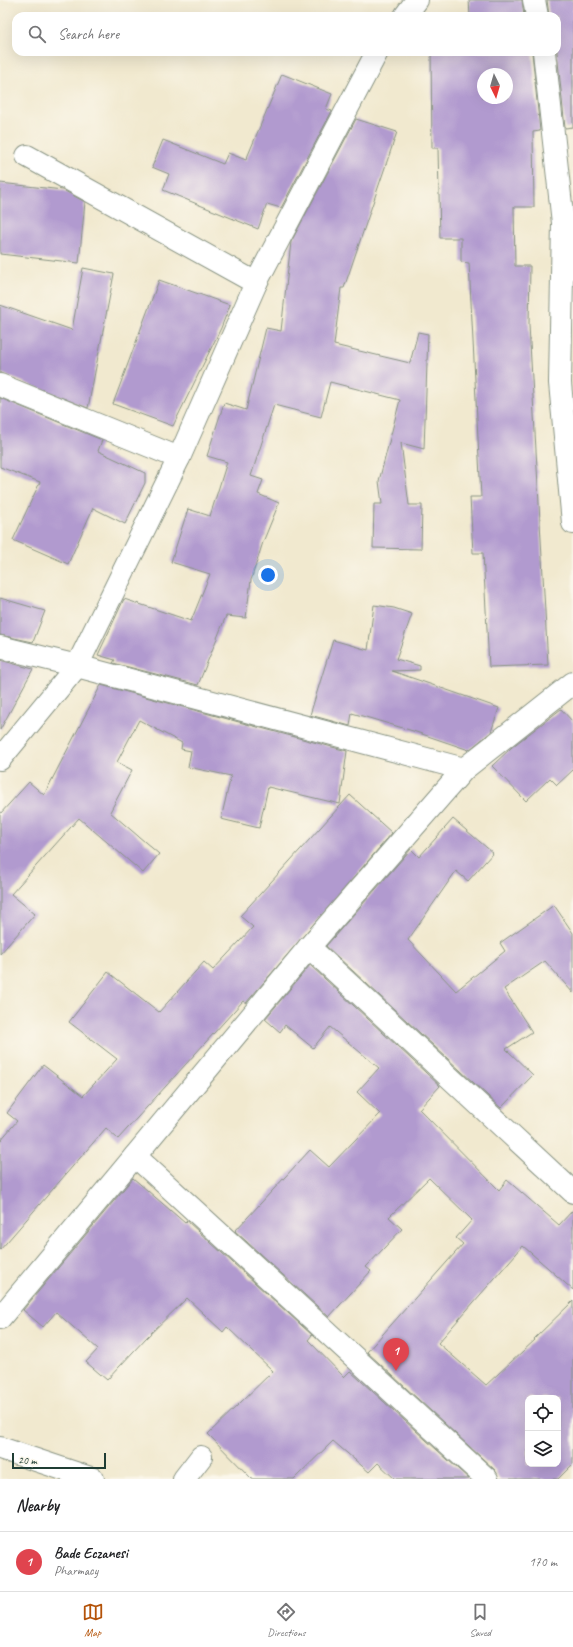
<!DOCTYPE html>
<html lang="en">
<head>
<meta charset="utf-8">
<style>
	:root { --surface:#fff; --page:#f6f6f6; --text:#202124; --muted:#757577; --line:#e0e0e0; --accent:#b45309 }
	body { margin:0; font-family:Caveat,sans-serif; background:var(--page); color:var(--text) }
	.controls { position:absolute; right:12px; bottom:12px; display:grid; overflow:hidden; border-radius:8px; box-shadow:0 4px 16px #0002 }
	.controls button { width:36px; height:36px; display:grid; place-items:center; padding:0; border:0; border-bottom:1px solid var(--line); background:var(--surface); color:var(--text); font:20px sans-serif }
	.compass { position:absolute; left:477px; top:68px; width:36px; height:36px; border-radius:50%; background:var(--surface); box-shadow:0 4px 16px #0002; rotate:175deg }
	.scale { position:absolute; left:12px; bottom:10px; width:94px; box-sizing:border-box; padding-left:4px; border:2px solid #1f3d34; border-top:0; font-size:11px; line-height:14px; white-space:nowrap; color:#1f3d34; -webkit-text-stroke:3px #fbf7ec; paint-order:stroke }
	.you { position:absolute; left:268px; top:575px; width:14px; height:14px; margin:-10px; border:3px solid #fff; border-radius:50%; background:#1a73e8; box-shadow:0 0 0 6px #1a73e833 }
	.badge { display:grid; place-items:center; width:26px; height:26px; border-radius:50%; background:var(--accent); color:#fff; font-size:13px; font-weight:700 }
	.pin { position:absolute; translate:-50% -33px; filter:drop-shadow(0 1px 2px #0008) }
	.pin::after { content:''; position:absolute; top:21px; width:14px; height:12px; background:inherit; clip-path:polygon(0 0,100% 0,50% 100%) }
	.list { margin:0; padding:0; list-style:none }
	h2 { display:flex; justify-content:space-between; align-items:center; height:52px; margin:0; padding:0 16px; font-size:17px }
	h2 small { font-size:13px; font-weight:400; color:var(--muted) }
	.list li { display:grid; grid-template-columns:26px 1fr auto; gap:12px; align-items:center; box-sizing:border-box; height:60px; padding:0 16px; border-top:1px solid var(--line) }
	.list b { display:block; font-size:15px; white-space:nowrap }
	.list p { margin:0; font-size:13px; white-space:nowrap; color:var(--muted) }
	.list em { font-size:13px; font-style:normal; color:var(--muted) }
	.icon { flex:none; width:22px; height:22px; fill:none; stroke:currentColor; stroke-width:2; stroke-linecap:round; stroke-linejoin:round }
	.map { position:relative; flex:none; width:573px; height:1479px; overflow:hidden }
	.search { position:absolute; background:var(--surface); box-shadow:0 4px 16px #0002; left:12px; right:12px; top:12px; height:44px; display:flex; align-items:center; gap:10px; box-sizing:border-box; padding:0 14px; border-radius:12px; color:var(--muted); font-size:15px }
	.sheet { height:112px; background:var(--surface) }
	nav { display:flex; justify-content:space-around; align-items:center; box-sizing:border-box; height:56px; border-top:1px solid var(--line); background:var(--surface); font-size:11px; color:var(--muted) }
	nav a { display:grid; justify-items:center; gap:2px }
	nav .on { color:var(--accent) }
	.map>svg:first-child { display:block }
	.building { fill:#b19acf; fill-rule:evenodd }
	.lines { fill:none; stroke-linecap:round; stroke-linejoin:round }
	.street-casing { stroke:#889382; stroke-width:24 }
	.street { stroke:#fff; stroke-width:22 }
</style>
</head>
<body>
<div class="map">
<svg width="573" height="1479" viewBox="0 0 573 1479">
	<rect width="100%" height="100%" fill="#fbf7ec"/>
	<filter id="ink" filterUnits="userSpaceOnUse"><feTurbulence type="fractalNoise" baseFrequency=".025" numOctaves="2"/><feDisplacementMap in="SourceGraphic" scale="8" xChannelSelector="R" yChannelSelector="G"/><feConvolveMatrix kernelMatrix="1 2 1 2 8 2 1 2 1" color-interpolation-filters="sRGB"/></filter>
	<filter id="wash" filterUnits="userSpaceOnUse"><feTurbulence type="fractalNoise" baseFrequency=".012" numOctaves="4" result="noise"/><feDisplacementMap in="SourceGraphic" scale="16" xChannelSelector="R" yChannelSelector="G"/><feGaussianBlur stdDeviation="0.9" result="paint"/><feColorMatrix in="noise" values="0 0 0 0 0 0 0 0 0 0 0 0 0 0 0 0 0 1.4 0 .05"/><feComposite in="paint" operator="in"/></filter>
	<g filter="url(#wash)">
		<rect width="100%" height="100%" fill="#f1e9cf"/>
		<g id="blocks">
			<!-- building -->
			<g class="building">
				<polygon points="469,0 522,0 524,16 470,16"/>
				<polygon points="547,0 573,0 573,127 565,128 557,52 557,16 549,16"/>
				<path d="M431,52H532L540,131L533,132L534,207H514L515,266H530L529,325L548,665L489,667L483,553H473L470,497H481L469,263L461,262V238H440L438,148H432ZM483,74H507V98H483Z"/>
				<polygon points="282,74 332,94 326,109 332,111 281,208 267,204 258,229 163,190 169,174 152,167 163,140 223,164 228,153 246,160"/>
				<polygon points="356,119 397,132 344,288 341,288 334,345 410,363 418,332 428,334 424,449 401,443 409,505 422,505 421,549 373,548 374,504 382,504 379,481 400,400 330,382 321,417 274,405 251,476 263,480 258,494 279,503 263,542 251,580 246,618 226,616 198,685 113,663 115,660 98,655 124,599 191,621 210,574 171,562 188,509 210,516 227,462 207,456 224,403 246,410 266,328 281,331 291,242"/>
				<polygon points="0,183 63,190 85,202 79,263 0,254"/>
				<polygon points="83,268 114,274 88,408 0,373 0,305 72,330"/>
				<polygon points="159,280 230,305 221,328 173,426 113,404"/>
				<polygon points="0,398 102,440 98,451 145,473 145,483 125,524 93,508 68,564 13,540 40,482 0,467"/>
				<polygon points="0,598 45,611 33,642 0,635"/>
				<polygon points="374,605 394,608 412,614 396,659 420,666 420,670 392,671 499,708 491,732 469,750 413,731 352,713 350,726 310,715 333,640 368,650"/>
				<polygon points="0,660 33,669 0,730"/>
				<polygon points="101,685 347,751 340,804 268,787 259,828 221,819 231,776 188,767 191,751 181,749 182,743 139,720 117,762 132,770 110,812 159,854 143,873 79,818 11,894 35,914 0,954 0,814 29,782 44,795"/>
				<polygon points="561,709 573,722 573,770 557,785 550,778 526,801 492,766 512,747"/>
				<polygon points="350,795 392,833 246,1003 243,1001 118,1139 106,1128 0,1250 0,1141 17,1121 7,1113 43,1065 83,1096 117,1059 69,1022 108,972 159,1012 204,962 213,970 253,927 240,916"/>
				<polygon points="453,819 493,853 468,881 456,871 408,940 456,991 505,951 500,943 554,905 573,933 573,993 545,961 504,989 532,1032 506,1049 533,1075 501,1108 326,946 411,849 419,857"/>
				<path d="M310,965L440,1086L419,1109L499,1190L507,1180L559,1225L573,1210V1290L523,1246L438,1343L486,1385L535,1340L534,1339L573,1301V1464L558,1479H499L495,1470L367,1352L463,1244L456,1238L472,1220L429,1178L389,1217L402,1229L366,1267L371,1271L329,1317L235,1231L310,1150L329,1167L380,1114L357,1092L379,1068L330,1027L313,1048L285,1025L280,1032L265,1019ZM528,1398H558V1464H528Z"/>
				<polygon points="133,1178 185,1223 187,1221 312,1335 308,1340 344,1377 350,1371 469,1479 395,1479 378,1463 369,1472 333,1441 294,1479 252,1479 208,1434 273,1371 227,1327 223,1332 187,1298 146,1338 107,1380 86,1362 98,1349 56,1312 43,1327 23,1310"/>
			</g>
		</g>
	</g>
	<g filter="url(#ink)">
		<use href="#blocks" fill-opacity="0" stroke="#889382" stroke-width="1"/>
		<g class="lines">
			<defs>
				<g id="street">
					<polyline points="534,0 537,16"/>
					<polyline points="405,16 417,0"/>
					<polyline points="544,52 563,223 560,383 573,523"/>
					<polyline points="27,156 256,283"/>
					<polyline points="0,385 179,458"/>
					<polyline points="0,647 77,666 464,769"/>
					<polyline points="0,759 77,666 179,458 256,283 377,52"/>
					<polyline points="309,947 573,1192"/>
					<polyline points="135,1156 487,1479"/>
					<polyline points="0,1318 309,947 464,769 573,683"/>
					<polyline points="0,1448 93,1479"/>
					<polyline points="184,1479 201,1457"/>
				</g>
			</defs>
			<!-- street casing -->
			<use href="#street" class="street-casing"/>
			<!-- street -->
			<use href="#street" class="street"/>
		</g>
	</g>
</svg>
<div class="controls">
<button><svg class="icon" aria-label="locate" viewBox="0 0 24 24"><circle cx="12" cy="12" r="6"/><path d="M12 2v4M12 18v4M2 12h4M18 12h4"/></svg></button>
<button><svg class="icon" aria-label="layers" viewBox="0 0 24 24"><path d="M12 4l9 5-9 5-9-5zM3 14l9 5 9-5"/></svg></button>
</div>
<svg class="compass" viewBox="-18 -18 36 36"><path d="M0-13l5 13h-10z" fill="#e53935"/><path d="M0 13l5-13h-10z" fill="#757577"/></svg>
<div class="scale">20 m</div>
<div class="you"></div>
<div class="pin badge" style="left:396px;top:1371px;background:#e0444e">1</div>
<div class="search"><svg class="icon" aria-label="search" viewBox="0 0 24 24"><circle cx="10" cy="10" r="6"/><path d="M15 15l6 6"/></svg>Search here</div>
</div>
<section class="sheet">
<h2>Nearby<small></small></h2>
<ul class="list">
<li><span class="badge" style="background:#e0444e">1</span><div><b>Bade Eczanesi</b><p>Pharmacy</p></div><em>170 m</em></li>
</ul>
</section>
<nav>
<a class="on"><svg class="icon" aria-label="map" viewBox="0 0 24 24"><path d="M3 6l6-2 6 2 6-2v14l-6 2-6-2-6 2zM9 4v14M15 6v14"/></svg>Map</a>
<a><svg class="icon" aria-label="directions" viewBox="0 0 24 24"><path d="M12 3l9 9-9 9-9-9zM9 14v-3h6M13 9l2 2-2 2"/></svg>Directions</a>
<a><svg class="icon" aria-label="saved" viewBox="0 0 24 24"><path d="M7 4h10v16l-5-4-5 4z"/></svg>Saved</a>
</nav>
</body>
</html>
